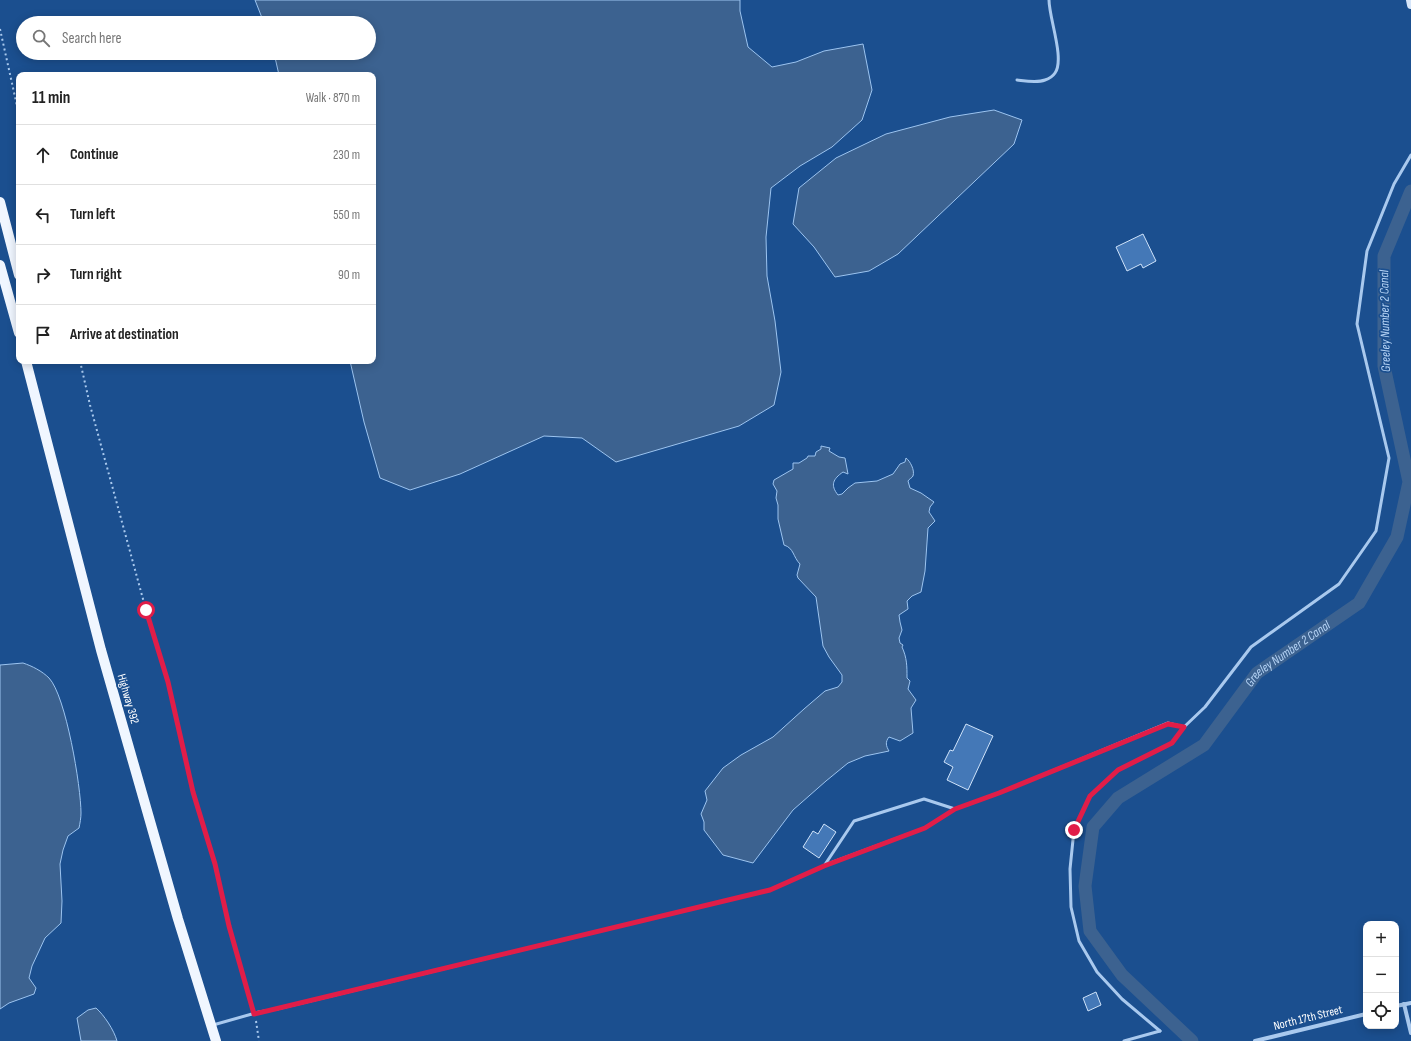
<!DOCTYPE html>
<html lang="en">
<head>
<meta charset="utf-8">
<style>
	:root { --surface:#fff; --page:#f2f2f2; --text:#222; --muted:#767676; --line:#e0e0e0 }
	body { margin:0; font-family:"Sofia Sans Condensed",sans-serif; background:var(--page); color:var(--text) }
	.controls { position:absolute; right:12px; bottom:12px; display:grid; overflow:hidden; border-radius:8px; box-shadow:0 2px 10px #0003 }
	.controls button { width:36px; height:36px; display:grid; place-items:center; padding:0; border:0; border-bottom:1px solid var(--line); background:var(--surface); color:var(--text); font:20px sans-serif }
	.stop { position:absolute; width:12px; height:12px; margin:-9px; border:3px solid #e11d48; border-radius:50%; background:#fff }
	.stop.end { background:#e11d48; border-color:#fff; box-shadow:0 1px 4px #0008 }
	.list { margin:0; padding:0; list-style:none }
	h2 { display:flex; justify-content:space-between; align-items:center; height:52px; margin:0; padding:0 16px; font-size:17px }
	h2 small { font-size:13px; font-weight:400; color:var(--muted) }
	.list li { display:grid; grid-template-columns:26px 1fr auto; gap:12px; align-items:center; box-sizing:border-box; height:60px; padding:0 16px; border-top:1px solid var(--line) }
	.list b { display:block; font-size:15px; white-space:nowrap }
	.list em { font-size:13px; font-style:normal; color:var(--muted) }
	.icon { flex:none; width:22px; height:22px; fill:none; stroke:currentColor; stroke-width:2; stroke-linecap:round; stroke-linejoin:round }
	.map { position:relative; flex:none; width:1411px; height:1041px; overflow:hidden }
	.search { position:absolute; background:var(--surface); box-shadow:0 2px 10px #0003; left:16px; top:16px; width:360px; height:44px; display:flex; align-items:center; gap:10px; box-sizing:border-box; padding:0 14px; border-radius:22px; color:var(--muted); font-size:15px }
	.panel { position:absolute; background:var(--surface); box-shadow:0 2px 10px #0003; left:16px; top:72px; width:360px; height:292px; border-radius:8px }
	.map>svg:first-child { display:block }
	.water { fill:#3c6290; stroke:#9cc4f0 }
	.lines { fill:none; stroke-linecap:round; stroke-linejoin:round }
	.canal { stroke:#3c6290; stroke-width:13 }
	.building { fill:#4478b7; stroke:#cfe3fa }
	.path { stroke:#a9c9ee; stroke-width:2; stroke-dasharray:2 3; stroke-linecap:butt }
	.lane { stroke:#a9c9ee; stroke-width:3 }
	.street { stroke:#a9c9ee; stroke-width:4 }
	.secondary { stroke:#d6e6fa; stroke-width:8 }
	.primary { stroke:#f0f6ff; stroke-width:10 }
	.route { stroke:#e11d48; stroke-width:5 }
	.labels { text-anchor:middle; dominant-baseline:central; stroke-width:3.5; stroke-linejoin:round; paint-order:stroke }
	.street-label { font-size:12px; fill:#fff; stroke:#1b4f8f }
	.water-label { font-size:13px; font-style:italic; fill:#b5d3f5; stroke:#1b4f8f }
</style>
</head>
<body>
<div class="map">
<svg width="1411" height="1041" viewBox="0 0 1411 1041">
	<rect width="100%" height="100%" fill="#1b4f8f"/>
	<!-- water -->
	<g class="water">
		<polygon points="255,0 740,0 740,11 748,47 772,67 796,62 824,51 863,44 872,90 862,120 832,147 800,166 771,188 766,237 767,276 775,321 781,372 774,405 739,426 616,462 582,438 544,436 460,474 410,490 380,478 364,422 350,361 373,361 373,75 279,75 274,53 369,53 369,23 264,23"/>
		<polygon points="994,110 1022,120 1014,144 898,254 869,271 835,277 814,247 793,224 799,188 836,158 886,134 950,117"/>
		<path d="M821,446L830,448L829,451L839,457L845,458L848,474L843,472C833,479 830,485 838,495L842,494L848,488L855,483L877,481L893,474L900,464L905,462L906,458C910,461 915,470 913,476C912,478 909,479 908,481L910,488L921,493L934,502L930,507L929,512L935,521L928,528L925,571L921,592L912,596L907,601L908,609L899,615L900,622L902,630L899,638L900,643L903,645L902,647C907,658 907,666 907,678L910,681L908,689L916,700L911,708L913,733L900,741L889,737C885,742 886,746 889,751L865,756L848,763L826,781L793,810L753,863L723,855L704,830V822L701,814L707,800L705,791L723,768L741,755L773,737L804,709L825,691L838,687L842,682V675L829,657L823,646L816,597L798,578L797,575L800,564C793,557 794,548 784,545L778,519V505L776,498L777,491L773,484L774,480L793,469V463H799L807,458L808,456H815L816,452L821,449Z"/>
		<path d="M23,663C32,666 42,671 49,678C66,696 81,787 81,813C81,818 80,823 79,828L68,836L63,850L60,864L62,901L61,923L45,938L32,966L29,978L36,988L34,994L9,1003L0,1009V665Z"/>
		<path d="M96,1008C104,1015 114,1030 117,1041H81L77,1018L88,1010Z"/>
	</g>
	<g class="lines">
		<!-- canal -->
		<path class="canal" id="s1" d="M1192,1041L1122,975L1090,931L1085,886L1093,827L1118,798L1204,745L1257,673L1359,603L1397,537L1409,482L1384,366V256L1411,191"/>
	</g>
	<!-- building -->
	<g class="building">
		<polygon points="1143,234 1156,261 1143,268 1141,264 1127,271 1116,247"/>
		<polygon points="966,724 993,736 968,790 947,780 953,767 944,762 950,750 953,751"/>
		<polygon points="824,824 836,832 819,858 803,847 813,831 818,834"/>
		<polygon points="1096,992 1101,1005 1088,1011 1083,998"/>
	</g>
	<g class="lines">
		<!-- path -->
		<g class="path">
			<polyline points="0,29 19,115"/>
			<polyline points="80,361 90,405 146,610 168,682 193,791 215,864 229,926 252,1007"/>
			<polyline points="256,1021 259,1041"/>
		</g>
		<!-- lane -->
		<g class="lane">
			<path d="M1017,80C1026,81 1037,83 1045,80C1048,79 1053,76 1055,73C1065,59 1049,18 1049,0"/>
			<polyline points="825,865 925,828 955,809"/>
			<polyline points="213,1025 259,1012 277,1009 770,890 824,866 854,821 924,799 955,809 999,793 1168,723 1184,727"/>
			<polyline points="1160,1031 1122,999 1097,972 1079,941 1071,907 1070,869 1074,830 1090,796 1118,770 1172,743 1184,727 1205,707 1251,647 1339,584 1376,531 1389,458 1357,324 1367,251 1394,184 1411,155"/>
			<polyline points="1124,1041 1160,1031"/>
		</g>
		<!-- street -->
		<g class="street">
			<polyline points="1404,1004 1411,1033"/>
			<polyline points="1396,1006 1411,1003"/>
			<polyline points="1255,1041 1366,1014"/>
		</g>
		<!-- secondary -->
		<polyline class="secondary" points="1410,0 1411,5"/>
		<!-- primary -->
		<g class="primary">
			<polyline points="0,202 19,275"/>
			<polyline points="0,265 19,333"/>
			<polyline points="26,361 101,650 178,919 216,1041"/>
		</g>
	</g>
	<g class="lines">
		<!-- route -->
		<polyline class="route" points="146,610 168,682 193,792 215,864 229,926 254,1014 770,890 824,866 925,828 955,809 999,793 1168,724 1184,727 1172,743 1118,770 1090,796 1074,830"/>
	</g>
	<g class="labels">
		<!-- street labels -->
		<g class="street-label">
			<text transform="translate(128 699) rotate(74)">Highway 392</text>
			<text transform="translate(1308 1018) rotate(-14)">North 17th Street</text>
		</g>
		<!-- water labels -->
		<g class="water-label">
			<text transform="translate(1385 321) rotate(-91)">Greeley Number 2 Canal</text>
			<text stroke="none"><textPath href="#s1" startOffset="520">Greeley Number 2 Canal</textPath></text>
		</g>
	</g>
</svg>
<div class="controls">
<button>+</button>
<button>−</button>
<button><svg class="icon" aria-label="locate" viewBox="0 0 24 24"><circle cx="12" cy="12" r="6"/><path d="M12 2v4M12 18v4M2 12h4M18 12h4"/></svg></button>
</div>
<div class="stop" style="left:146px;top:610px"></div>
<div class="stop end" style="left:1074px;top:830px"></div>
<div class="search"><svg class="icon" aria-label="search" viewBox="0 0 24 24"><circle cx="10" cy="10" r="6"/><path d="M15 15l6 6"/></svg>Search here</div>
<section class="panel">
<h2>11 min<small>Walk · 870 m</small></h2>
<ul class="list">
<li><svg class="icon" aria-label="ahead" viewBox="0 0 24 24"><path d="M12 20V5M6 11l6-6 6 6"/></svg><div><b>Continue</b></div><em>230 m</em></li>
<li><svg class="icon" aria-label="left" viewBox="0 0 24 24"><path d="M17 20v-9H6M10 6l-5 5 5 5"/></svg><div><b>Turn left</b></div><em>550 m</em></li>
<li><svg class="icon" aria-label="right" viewBox="0 0 24 24"><path d="M7 20v-9h11M14 6l5 5-5 5"/></svg><div><b>Turn right</b></div><em>90 m</em></li>
<li><svg class="icon" aria-label="arrive" viewBox="0 0 24 24"><path d="M6 21V4h12l-3 4 3 4H6"/></svg><div><b>Arrive at destination</b></div></li>
</ul>
</section>
</div>
</body>
</html>
